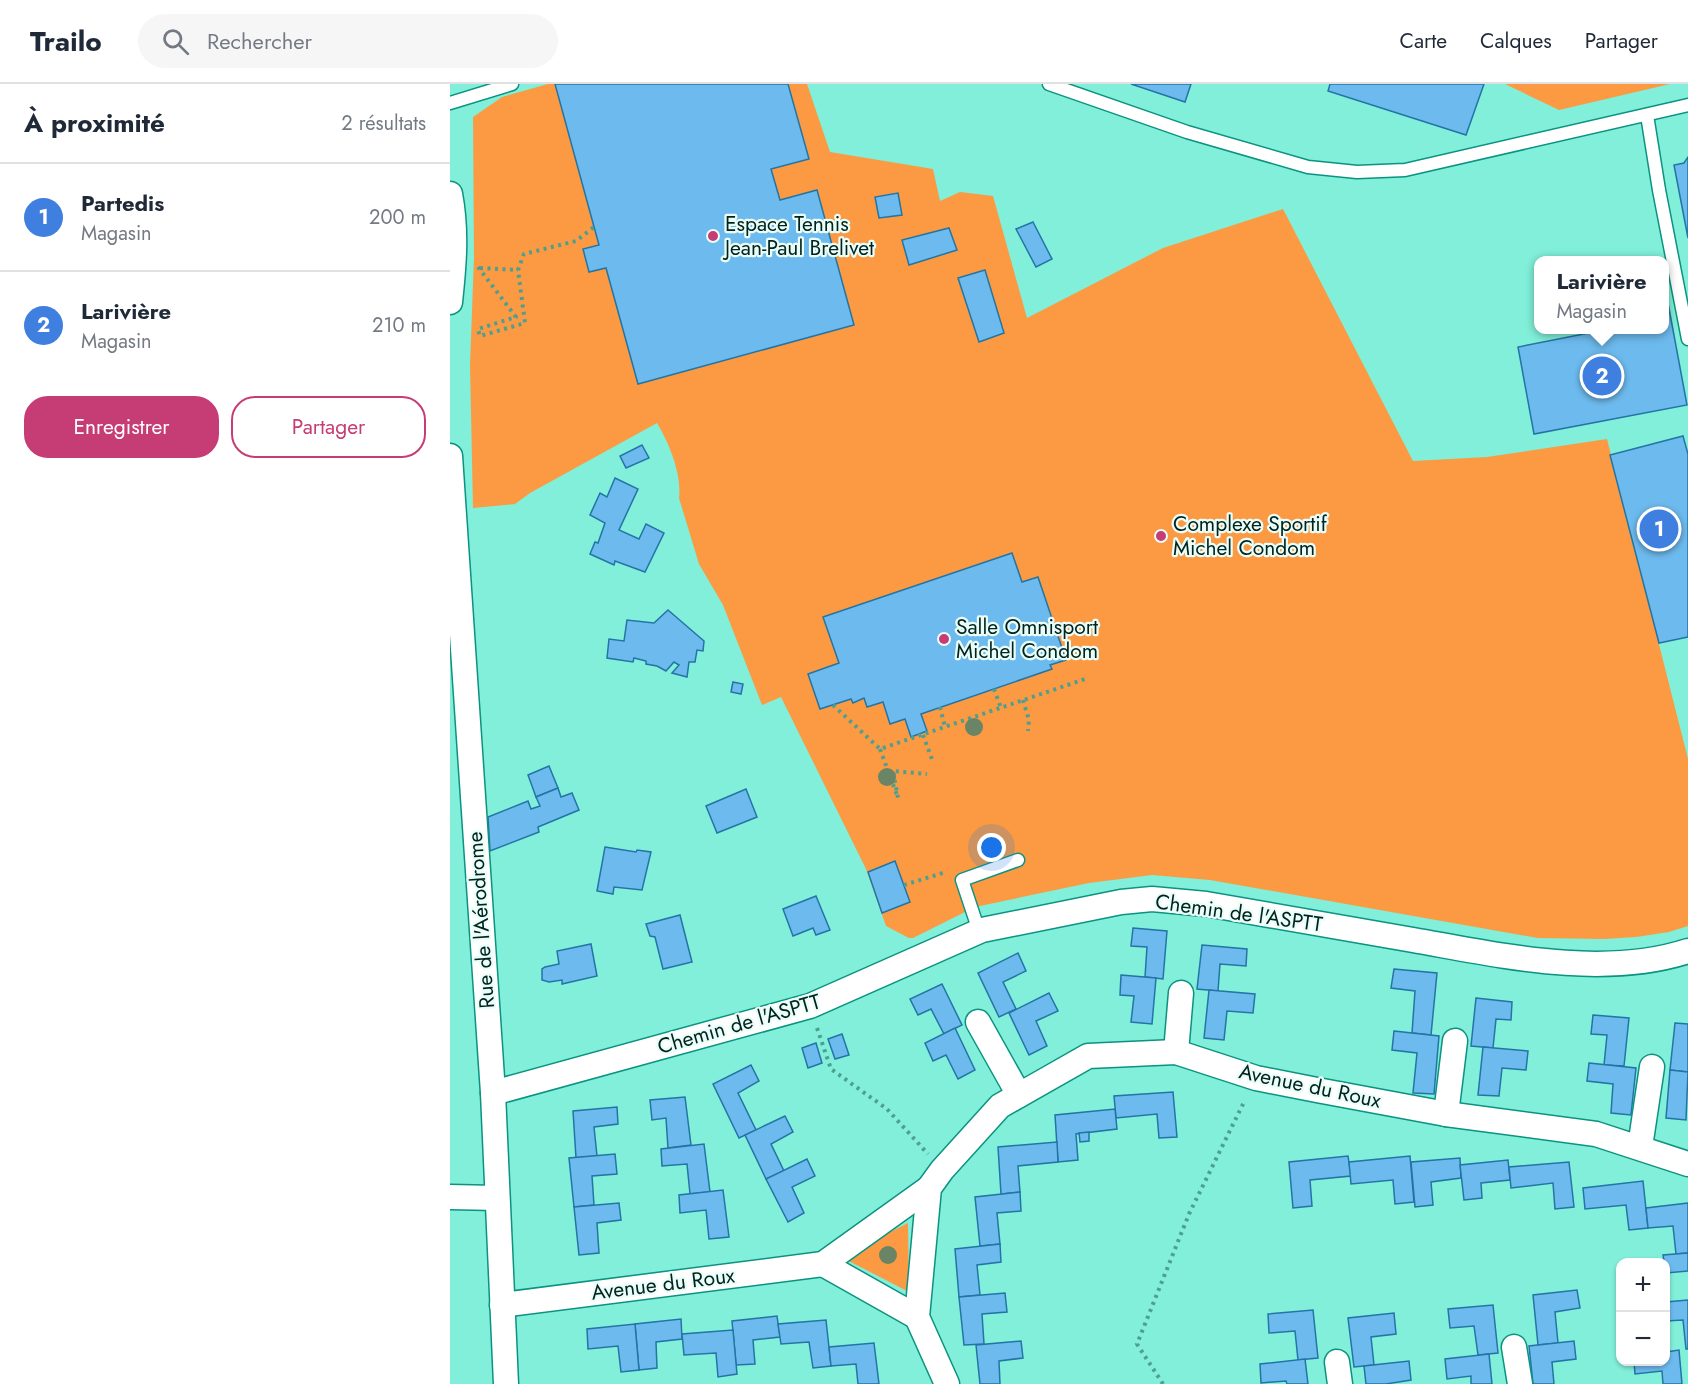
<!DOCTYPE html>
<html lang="fr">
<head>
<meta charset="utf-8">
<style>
	:root { --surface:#fff; --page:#f6f6f7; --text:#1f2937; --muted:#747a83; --line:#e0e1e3; --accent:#c63c75 }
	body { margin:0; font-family:Jost,sans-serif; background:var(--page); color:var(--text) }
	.controls { position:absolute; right:18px; bottom:18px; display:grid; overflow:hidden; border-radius:12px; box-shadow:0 2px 4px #0004 }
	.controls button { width:54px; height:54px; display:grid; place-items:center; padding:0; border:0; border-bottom:2px solid var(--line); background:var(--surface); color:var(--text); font:30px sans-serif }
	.you { position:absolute; left:542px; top:764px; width:21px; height:21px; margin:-15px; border:4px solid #fff; border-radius:50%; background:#1a73e8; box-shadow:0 0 0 9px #1a73e833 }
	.badge { display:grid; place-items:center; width:39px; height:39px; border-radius:50%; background:var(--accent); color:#fff; font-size:20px; font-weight:700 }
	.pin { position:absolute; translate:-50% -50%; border:3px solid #fff; box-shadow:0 2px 6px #0006 }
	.popup { position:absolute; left:1084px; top:172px; width:135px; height:78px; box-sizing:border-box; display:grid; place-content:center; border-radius:12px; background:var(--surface); filter:drop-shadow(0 2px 4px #0005); font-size:20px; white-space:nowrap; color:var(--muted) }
	.popup b { font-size:22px; color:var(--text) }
	.popup::after { content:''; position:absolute; left:50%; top:100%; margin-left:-12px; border:12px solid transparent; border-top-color:var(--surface) }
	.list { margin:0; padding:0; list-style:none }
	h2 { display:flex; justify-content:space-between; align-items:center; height:78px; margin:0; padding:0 24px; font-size:26px }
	h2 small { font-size:20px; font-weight:400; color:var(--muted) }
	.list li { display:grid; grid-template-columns:39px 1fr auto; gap:18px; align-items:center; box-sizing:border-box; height:108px; padding:0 24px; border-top:2px solid var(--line) }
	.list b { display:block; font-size:22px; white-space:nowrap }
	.list p { margin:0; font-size:20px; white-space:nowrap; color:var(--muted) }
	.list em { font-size:20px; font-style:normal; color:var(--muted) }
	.actions { display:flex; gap:12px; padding:18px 24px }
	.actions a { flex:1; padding:14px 0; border:2px solid var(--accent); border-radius:24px; text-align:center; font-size:21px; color:var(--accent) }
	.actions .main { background:var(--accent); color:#fff }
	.icon { flex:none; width:33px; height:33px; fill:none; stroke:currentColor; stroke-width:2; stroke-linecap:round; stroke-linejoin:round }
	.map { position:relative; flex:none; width:1238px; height:1300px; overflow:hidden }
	header { display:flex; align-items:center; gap:36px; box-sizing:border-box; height:84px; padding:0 30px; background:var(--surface); border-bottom:2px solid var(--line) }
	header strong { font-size:28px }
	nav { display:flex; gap:33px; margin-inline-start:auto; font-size:21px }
	.search { width:420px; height:54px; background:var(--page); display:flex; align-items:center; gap:15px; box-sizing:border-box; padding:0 21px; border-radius:33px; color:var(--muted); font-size:22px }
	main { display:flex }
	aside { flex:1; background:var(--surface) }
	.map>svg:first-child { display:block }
	.green { fill:#fb9a42 }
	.building { fill:#6dbaee; stroke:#2275a4; stroke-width:1.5 }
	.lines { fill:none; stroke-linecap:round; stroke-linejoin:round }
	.lane-casing { stroke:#0b9380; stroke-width:15 }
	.street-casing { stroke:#0b9380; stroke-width:27 }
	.path { stroke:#4f9f90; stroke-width:4; stroke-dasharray:3 4.5; stroke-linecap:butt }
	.lane { stroke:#fff; stroke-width:12 }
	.street { stroke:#fff; stroke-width:24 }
	.tree { fill:#698566 }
	.poi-dot { fill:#c63c75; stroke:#eafdf8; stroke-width:2 }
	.labels { text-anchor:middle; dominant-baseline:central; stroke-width:4.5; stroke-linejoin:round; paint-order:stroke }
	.poi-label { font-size:21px; fill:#00231d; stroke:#eafdf8; text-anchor:start }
	.street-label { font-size:21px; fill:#00231d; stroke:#eafdf8 }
</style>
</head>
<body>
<header>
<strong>Trailo</strong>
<div class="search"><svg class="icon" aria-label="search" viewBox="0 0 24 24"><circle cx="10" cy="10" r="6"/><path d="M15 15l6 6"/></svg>Rechercher</div>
<nav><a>Carte</a><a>Calques</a><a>Partager</a></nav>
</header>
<main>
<aside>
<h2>À proximité<small>2 résultats</small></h2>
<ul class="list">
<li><span class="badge" style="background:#3f7fe0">1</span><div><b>Partedis</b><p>Magasin</p></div><em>200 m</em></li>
<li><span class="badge" style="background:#3f7fe0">2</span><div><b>Larivière</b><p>Magasin</p></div><em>210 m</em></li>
</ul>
<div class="actions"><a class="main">Enregistrer</a><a>Partager</a></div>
</aside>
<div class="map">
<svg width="1238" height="1300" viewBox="0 0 1238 1300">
	<rect width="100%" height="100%" fill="#81efd9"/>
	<!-- green -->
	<g class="green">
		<path d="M98,0H357L380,68L483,85L490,117L510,108L543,112L577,234L713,164L833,125L963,377L1037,373L1157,355L1238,675V842L1219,848L1186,853L1154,855L1088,854L760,796L702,791L639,799L525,823L463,854H459L436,842L416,785L331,613L312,621L273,521L249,480L229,414C232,390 219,359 207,339L80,409L65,420L23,424L20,281L24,173L23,33L52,13Z"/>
		<polygon points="1055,0 1220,0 1109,26"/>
		<polygon points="458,1139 459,1208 391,1173"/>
	</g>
	<!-- building -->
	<g class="building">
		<polygon points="105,0 338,0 359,75 321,85 330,116 367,106 404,241 188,300 156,184 139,188 133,165 149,161"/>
		<polygon points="681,0 741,0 735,18"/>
		<polygon points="880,0 1034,0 1016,51 878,7"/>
		<polygon points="1238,73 1238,154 1224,81 1234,79"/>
		<polygon points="448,109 452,131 429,134 425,113"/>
		<polygon points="583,138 602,175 586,183 566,145"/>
		<polygon points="499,144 507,166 459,181 452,156"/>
		<polygon points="535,186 554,249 529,258 508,194"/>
		<polygon points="1215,203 1237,321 1084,350 1068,263 1154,246 1215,246"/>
		<polygon points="1233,352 1238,370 1238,553 1209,559 1160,371"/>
		<polygon points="192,361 199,374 176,384 170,372"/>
		<polygon points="165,394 188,405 169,446 189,455 196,440 214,449 195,488 165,477 164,481 140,470 145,458 148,459 155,439 140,431 150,409 157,413"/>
		<polygon points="562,469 572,498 588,493 616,576 600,581 602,585 471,630 477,647 461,653 455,635 440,640 433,618 417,623 414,614 403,619 401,615 370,625 358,590 389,579 373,533"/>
		<polygon points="218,526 254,557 253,567 247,566 245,578 239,578 237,593 222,589 229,581 224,578 216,587 207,582 196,580 196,577 184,574 183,578 157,574 159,555 174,557 177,536 204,539"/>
		<polygon points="283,598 293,600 291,610 281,608"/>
		<polygon points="99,682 108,704 86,713 78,691"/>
		<polygon points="108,704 111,713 122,709 129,726 88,743 89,748 40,767 38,733 78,717 81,725 90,722 86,713"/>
		<polygon points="296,705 307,733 267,749 256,722"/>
		<polygon points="155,763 186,768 187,766 201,768 192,806 164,803 163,810 147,807"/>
		<polygon points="445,777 460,818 432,829 418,788"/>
		<polygon points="366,812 380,846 366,851 363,844 343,852 333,825"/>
		<polygon points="230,831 242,878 213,885 205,853 200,852 196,840"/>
		<polygon points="683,844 717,847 713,895 695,893 697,863 681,862"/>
		<polygon points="141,860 147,892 112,900 112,896 99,898 92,896 92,885 95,883 109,880 107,867"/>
		<polygon points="752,861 797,865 796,882 770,880 768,907 747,905"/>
		<polygon points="568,869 576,887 553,898 566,925 549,933 528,889"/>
		<polygon points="944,885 987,889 981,951 962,949 965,907 941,904"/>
		<polygon points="671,891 706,894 702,940 681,938 684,912 670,911"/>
		<polygon points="492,900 512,941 494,950 481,925 468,931 460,915"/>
		<polygon points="759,906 805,910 803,929 777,927 774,956 754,954"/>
		<polygon points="599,909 608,927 586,937 597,962 579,971 559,929"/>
		<polygon points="1026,914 1062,918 1061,936 1046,935 1043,964 1021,962"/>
		<polygon points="1143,931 1179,934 1174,982 1154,981 1157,951 1141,950"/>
		<polygon points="1225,939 1238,940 1238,988 1220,986"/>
		<polygon points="505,944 525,986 508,995 496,971 483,977 475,959"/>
		<polygon points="944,947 989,952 984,1010 963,1009 967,969 942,966"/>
		<polygon points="392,950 399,971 385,975 378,955"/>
		<polygon points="366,959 372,979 358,984 352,964"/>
		<polygon points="1033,963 1078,967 1076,986 1052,984 1049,1012 1028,1011"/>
		<polygon points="1139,979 1186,984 1181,1031 1161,1029 1163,1000 1137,997"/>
		<polygon points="301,981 309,997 288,1009 306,1046 289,1054 263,1000"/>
		<polygon points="1220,986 1238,988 1236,1036 1216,1034"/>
		<polygon points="723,1008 727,1053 709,1054 707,1030 666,1034 664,1012"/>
		<polygon points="235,1013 241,1061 218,1064 216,1034 202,1036 200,1016"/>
		<polygon points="167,1023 168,1040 144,1043 147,1072 126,1074 123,1027"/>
		<polygon points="665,1025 667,1045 626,1050 628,1076 608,1078 605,1031"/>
		<polygon points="335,1032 343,1048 321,1060 334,1087 316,1095 295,1051"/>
		<polygon points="639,1048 639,1057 630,1058 629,1049"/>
		<polygon points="607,1058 608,1078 568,1082 570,1108 551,1110 548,1063"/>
		<polygon points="254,1060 260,1108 240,1110 237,1080 212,1082 211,1065"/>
		<polygon points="165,1070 167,1090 142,1092 144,1121 124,1123 119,1074"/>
		<polygon points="898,1072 901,1092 860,1096 862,1122 843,1124 839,1078"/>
		<polygon points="960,1072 964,1118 945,1120 943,1096 901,1100 899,1078"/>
		<polygon points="1010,1074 1011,1094 981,1098 983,1121 965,1123 961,1078"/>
		<polygon points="357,1075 365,1092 342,1103 354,1129 338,1138 316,1095"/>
		<polygon points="1058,1076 1060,1096 1031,1099 1032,1114 1014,1116 1010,1081"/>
		<polygon points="1119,1078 1124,1123 1105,1125 1103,1099 1061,1104 1059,1083"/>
		<polygon points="1193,1097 1198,1144 1179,1146 1176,1121 1135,1125 1133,1104"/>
		<polygon points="273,1106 279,1153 259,1155 256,1126 230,1129 229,1111"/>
		<polygon points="570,1108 571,1127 547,1129 550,1160 530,1162 525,1113"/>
		<polygon points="169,1119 171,1136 147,1139 149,1169 129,1171 124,1123"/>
		<polygon points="1238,1119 1238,1169 1226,1170 1223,1142 1198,1144 1196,1124"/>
		<polygon points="550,1160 551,1178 527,1181 530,1211 509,1213 505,1165"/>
		<polygon points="1238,1169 1238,1187 1216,1189 1213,1171"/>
		<polygon points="1127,1206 1130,1224 1105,1228 1108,1259 1088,1261 1083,1211"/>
		<polygon points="555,1209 557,1228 532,1230 534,1260 514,1261 509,1213"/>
		<polygon points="1238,1216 1238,1265 1236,1265 1233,1236 1216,1237 1216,1218"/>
		<polygon points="1043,1221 1048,1269 1028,1271 1024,1242 1000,1244 998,1225"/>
		<polygon points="863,1226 868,1274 848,1276 845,1247 819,1249 818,1230"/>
		<polygon points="944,1229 946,1250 921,1253 924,1281 904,1283 898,1234"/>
		<polygon points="327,1232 330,1253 303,1256 305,1280 286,1281 282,1237"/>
		<polygon points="231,1235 232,1255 206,1258 207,1284 189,1286 185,1240"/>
		<polygon points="376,1236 381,1282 363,1284 359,1258 331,1260 328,1240"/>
		<polygon points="185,1240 189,1286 171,1288 168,1262 138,1265 137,1245"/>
		<polygon points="283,1246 287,1290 268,1293 266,1269 234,1271 232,1250"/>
		<polygon points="571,1257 573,1274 549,1277 550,1300 530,1300 526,1261"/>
		<polygon points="1124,1257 1126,1275 1102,1278 1104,1300 1083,1300 1079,1262"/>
		<polygon points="424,1259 429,1300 408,1300 406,1280 381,1282 379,1263"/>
		<polygon points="1229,1266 1232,1300 1213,1300 1212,1287 1185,1290 1184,1278 1216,1278 1216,1268"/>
		<polygon points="1039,1270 1042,1300 1021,1300 1021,1292 997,1295 995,1275"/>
		<polygon points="855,1275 858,1300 837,1300 836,1297 811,1299 810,1280"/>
		<polygon points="959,1277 961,1296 936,1300 916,1300 914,1282"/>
	</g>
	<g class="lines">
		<defs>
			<g id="lane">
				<polyline points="599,0 737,48 858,83 907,88 955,86 1238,21"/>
				<polyline points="0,19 62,0"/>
				<polyline points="1197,31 1209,106 1238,255"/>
				<polyline points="529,847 512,796 568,776"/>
			</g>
			<g id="street">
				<path d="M0,110C7,147 4,181 0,218"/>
				<polyline points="0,372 43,1009 56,1300"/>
				<polyline points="528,938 569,1011"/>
				<polyline points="726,968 731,909"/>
				<path d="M43,1009L360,922L532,846L671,818L702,815L756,820C825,832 894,844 963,856C1049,871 1152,895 1238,867"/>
				<polyline points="996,1030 1005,957"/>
				<polyline points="1190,1063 1202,983"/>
				<polyline points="0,1113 47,1114"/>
				<polyline points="373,1180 467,1233"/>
				<polyline points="52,1221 373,1180 479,1104"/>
				<polyline points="1064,1263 1070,1300"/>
				<polyline points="887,1278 890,1300"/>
				<polyline points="497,1300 467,1233 479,1104 492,1086 550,1022 638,972 726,968 806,994 867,1006 996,1030 1146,1050 1238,1080"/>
			</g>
		</defs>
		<!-- lane casing -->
		<use href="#lane" class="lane-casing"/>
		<!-- street casing -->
		<use href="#street" class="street-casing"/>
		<!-- path -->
		<g class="path">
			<polyline points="28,183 66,233 28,245 30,252 75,239 68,186 74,170 126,157 144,143"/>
			<polyline points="30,184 68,186"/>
			<polyline points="544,605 551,624"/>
			<polyline points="573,616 579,636 578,647"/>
			<polyline points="383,621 430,665 638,594"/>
			<polyline points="490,623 495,643"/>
			<polyline points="473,651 483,678"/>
			<polyline points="430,665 448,714 443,687 477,690"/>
			<polyline points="454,801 496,788"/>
			<polyline points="367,944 381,985 437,1025 478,1070"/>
			<polyline points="713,1300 687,1260 739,1130 795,1016"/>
		</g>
		<!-- lane -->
		<use href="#lane" class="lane"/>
		<!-- street -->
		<use href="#street" class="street"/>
	</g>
	<!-- trees -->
	<g class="tree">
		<circle cx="524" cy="643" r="9"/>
		<circle cx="437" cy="693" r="9"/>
		<circle cx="438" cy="1171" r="9"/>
	</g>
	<!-- markers -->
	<g class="poi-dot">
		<circle cx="263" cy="152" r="6"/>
		<circle cx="711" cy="452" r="6"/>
		<circle cx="494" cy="555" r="6"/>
	</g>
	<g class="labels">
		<!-- poi labels -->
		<g class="poi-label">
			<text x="275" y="140">Espace Tennis<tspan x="275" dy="24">Jean-Paul Brelivet</tspan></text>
			<text x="723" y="440">Complexe Sportif<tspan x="723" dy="24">Michel Condom</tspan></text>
			<text x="506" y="543">Salle Omnisport<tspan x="506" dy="24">Michel Condom</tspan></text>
		</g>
		<!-- street labels -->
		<g class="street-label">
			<text transform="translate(789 829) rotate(8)">Chemin de l'ASPTT</text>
			<text transform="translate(31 836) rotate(-94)">Rue de l'Aérodrome</text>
			<text transform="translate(289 940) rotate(-16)">Chemin de l'ASPTT</text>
			<text transform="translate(860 1002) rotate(12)">Avenue du Roux</text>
			<text transform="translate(213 1200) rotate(-7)">Avenue du Roux</text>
		</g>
	</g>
</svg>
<div class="controls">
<button>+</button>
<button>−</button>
</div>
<div class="you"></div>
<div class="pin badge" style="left:1209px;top:445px;background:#3f7fe0">1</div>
<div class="pin badge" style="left:1152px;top:292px;background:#3f7fe0">2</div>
<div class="popup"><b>Larivière</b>Magasin</div>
</div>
</main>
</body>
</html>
